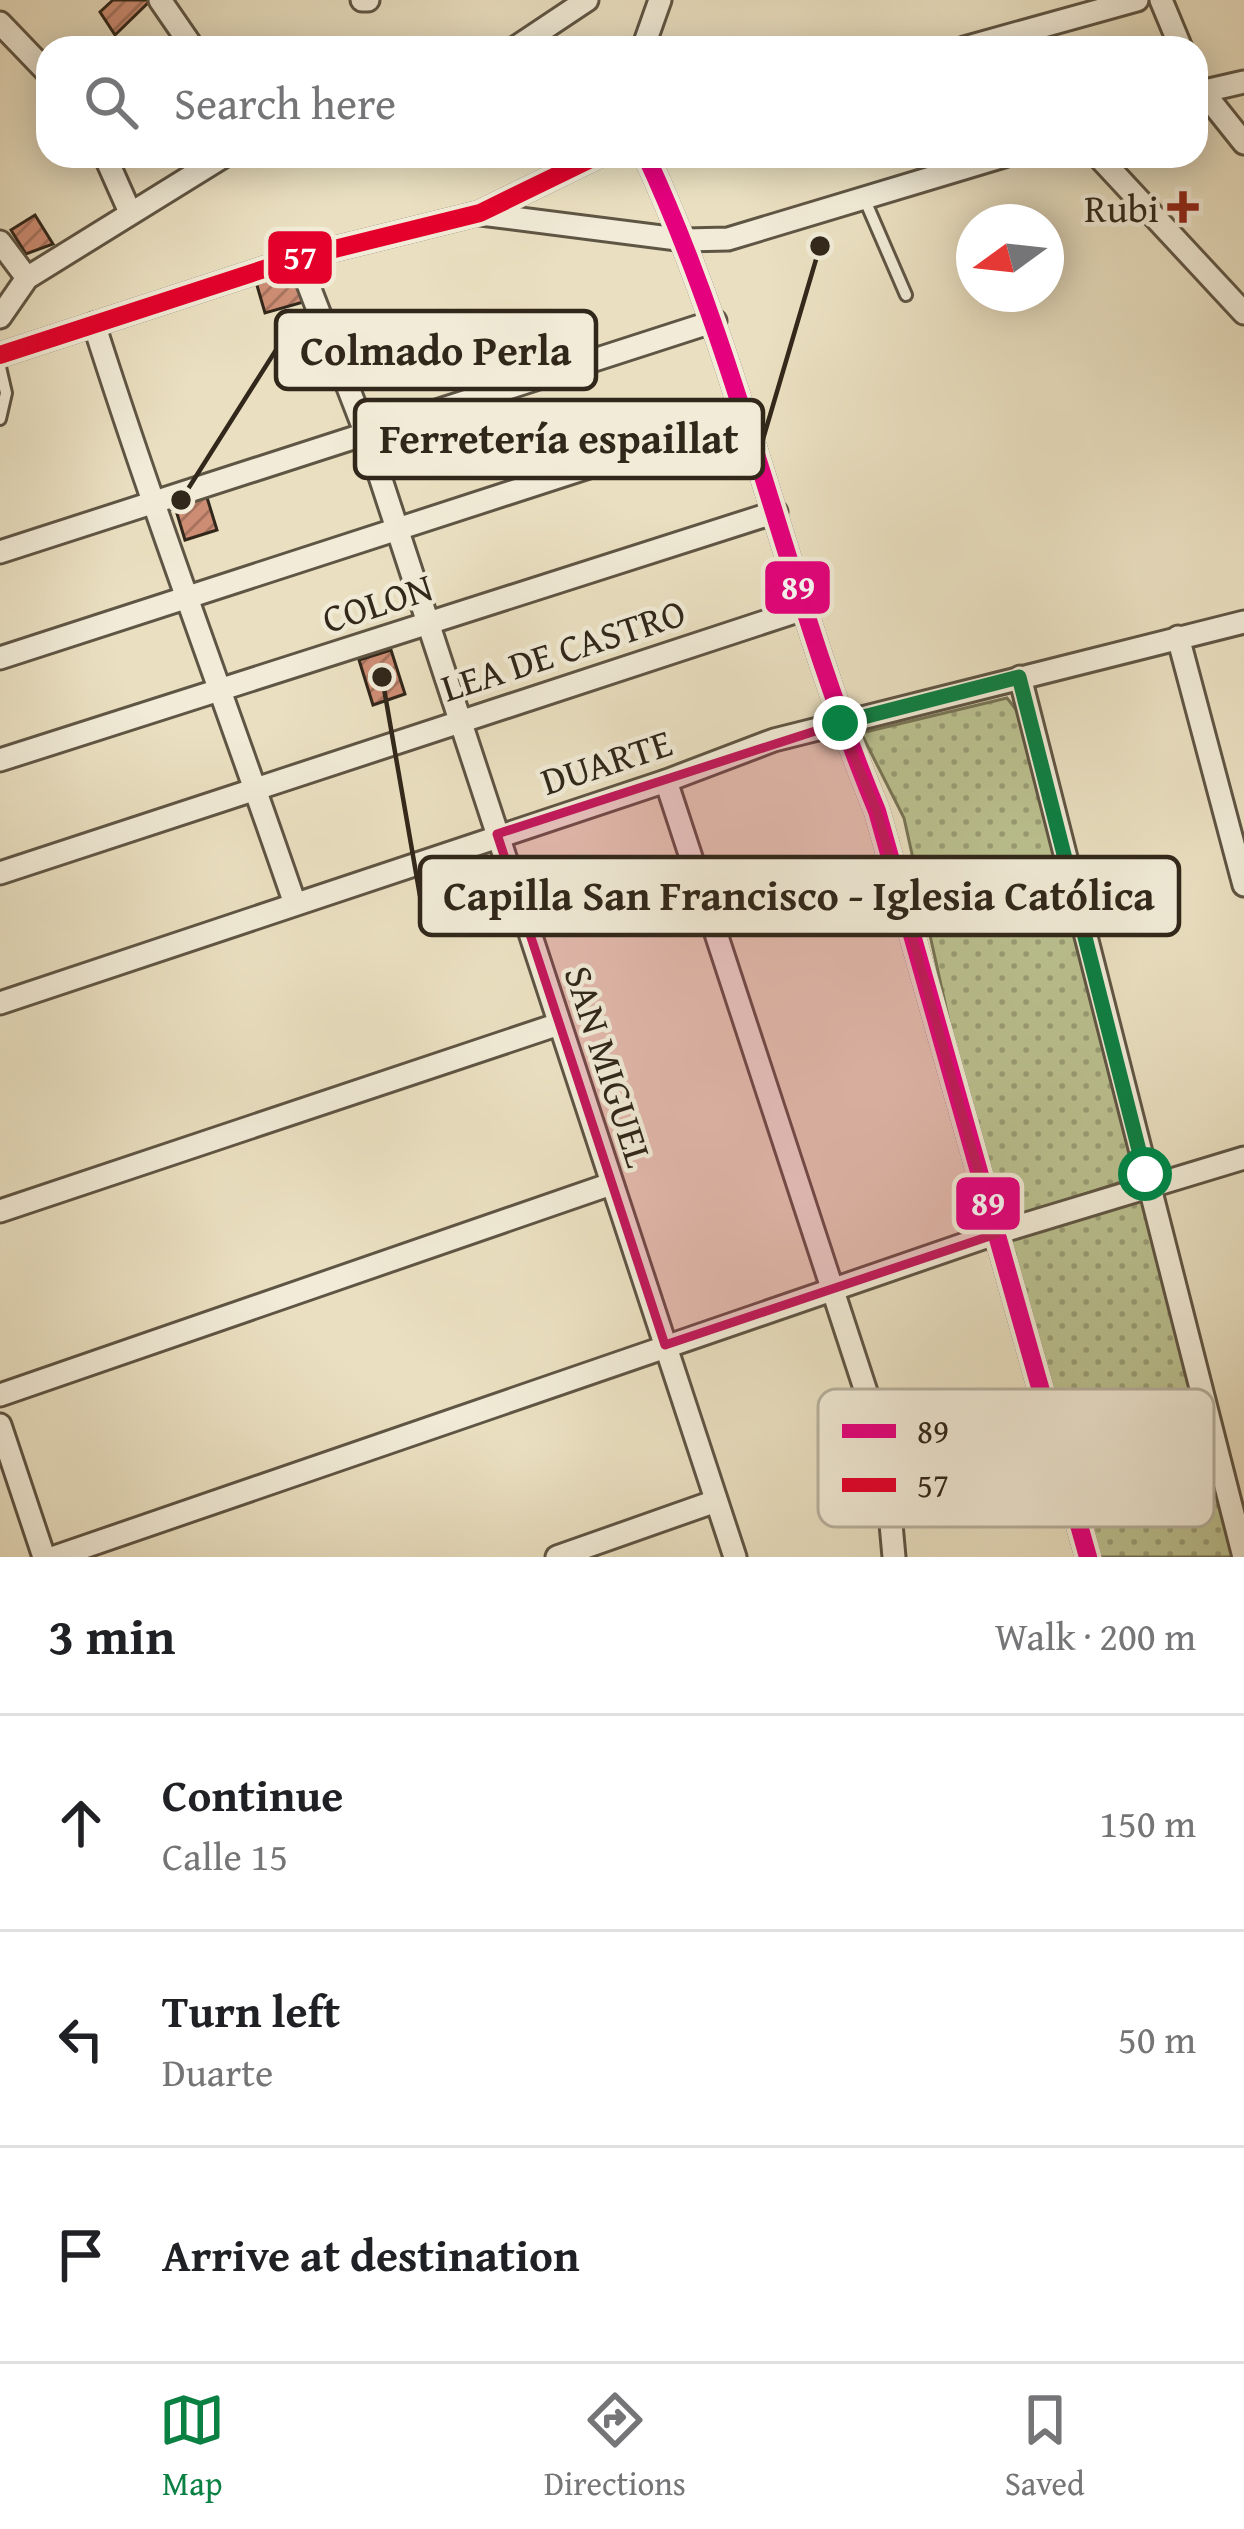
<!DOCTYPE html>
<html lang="en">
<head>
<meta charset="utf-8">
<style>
	:root { --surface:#fff; --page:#f2f2f2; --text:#202124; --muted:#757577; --line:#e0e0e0; --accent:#0b8043 }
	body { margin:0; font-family:"Gentium Book Plus",serif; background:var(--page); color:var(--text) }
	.compass { position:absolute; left:956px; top:204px; width:108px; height:108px; border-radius:50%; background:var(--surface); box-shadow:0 6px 30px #0003; rotate:255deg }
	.stop { position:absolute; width:36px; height:36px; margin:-27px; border:9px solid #0b8043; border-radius:50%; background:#fff }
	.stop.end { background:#0b8043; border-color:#fff; box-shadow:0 3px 12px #0008 }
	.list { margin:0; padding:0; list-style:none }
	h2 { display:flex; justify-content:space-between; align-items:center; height:156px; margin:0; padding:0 48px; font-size:51px }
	h2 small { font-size:39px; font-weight:400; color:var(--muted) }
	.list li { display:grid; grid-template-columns:78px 1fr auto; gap:36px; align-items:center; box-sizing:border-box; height:216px; padding:0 48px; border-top:3px solid var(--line) }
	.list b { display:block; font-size:45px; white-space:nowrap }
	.list p { margin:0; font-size:39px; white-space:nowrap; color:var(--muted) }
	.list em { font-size:39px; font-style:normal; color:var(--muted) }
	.icon { flex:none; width:66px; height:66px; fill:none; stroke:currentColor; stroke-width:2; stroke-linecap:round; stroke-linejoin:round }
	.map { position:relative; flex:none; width:1244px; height:1557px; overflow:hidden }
	.search { position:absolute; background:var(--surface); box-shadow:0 6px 30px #0003; left:36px; right:36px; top:36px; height:132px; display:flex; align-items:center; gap:30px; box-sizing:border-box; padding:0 42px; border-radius:36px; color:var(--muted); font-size:45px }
	.sheet { height:804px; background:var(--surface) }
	nav { display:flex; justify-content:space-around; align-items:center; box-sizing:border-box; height:168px; border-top:3px solid var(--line); background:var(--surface); font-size:33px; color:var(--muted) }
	nav a { display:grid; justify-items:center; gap:6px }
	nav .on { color:var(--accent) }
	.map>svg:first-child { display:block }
	.grass { fill:url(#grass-dots); stroke:#767455; stroke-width:3 }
	.building { fill:url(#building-hatch); stroke:#31271a; stroke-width:3 }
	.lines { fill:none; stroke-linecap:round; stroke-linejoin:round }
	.service-casing { stroke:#5f5544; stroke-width:16 }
	.minor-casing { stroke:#5f5544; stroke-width:27 }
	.service { stroke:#f1ebd7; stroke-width:10 }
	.minor { stroke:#f1ebd7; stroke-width:21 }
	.bus-1-casing { stroke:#f1ebd7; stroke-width:27 }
	.bus-2-casing { stroke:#f1ebd7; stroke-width:27 }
	.bus-1 { stroke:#e5007d; stroke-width:18 }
	.bus-2 { stroke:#e4002b; stroke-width:18 }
	.route { stroke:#0b8043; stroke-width:15 }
	.marked { fill:#c2185b; fill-opacity:0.2; stroke:#c2185b; stroke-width:9; stroke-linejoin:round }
	.poi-dot { fill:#8f2418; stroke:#f1ebd7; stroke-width:4.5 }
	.labels { text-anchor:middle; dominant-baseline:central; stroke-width:9; stroke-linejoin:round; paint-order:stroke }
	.poi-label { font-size:39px; fill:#31271a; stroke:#f1ebd7; text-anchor:end }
	.street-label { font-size:39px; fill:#31271a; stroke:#f1ebd7 }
	.key { fill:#f1ebd7; stroke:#b7b09e; stroke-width:3 }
	.key-label { font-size:33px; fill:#31271a }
	.leader { fill:none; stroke:#31271a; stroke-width:4.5 }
	.callout-dot { fill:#31271a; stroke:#f1ebd7; stroke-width:4.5 }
	.callout { fill:#f1ebd7; stroke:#31271a; stroke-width:4.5 }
	.callout-label { font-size:42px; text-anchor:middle; font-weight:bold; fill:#31271a }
	.line-badge { stroke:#f1ebd7; stroke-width:4.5 }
	.badge-label { font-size:33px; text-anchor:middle; font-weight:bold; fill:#fff }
</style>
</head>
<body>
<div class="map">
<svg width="1244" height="1557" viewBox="0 0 1244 1557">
	<defs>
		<pattern id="grass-dots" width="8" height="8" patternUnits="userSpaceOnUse" patternTransform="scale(3)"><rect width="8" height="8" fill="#bbc190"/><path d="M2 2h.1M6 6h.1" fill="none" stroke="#999d75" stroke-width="1.8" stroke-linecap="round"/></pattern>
		<pattern id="building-hatch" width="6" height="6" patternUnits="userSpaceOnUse" patternTransform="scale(3)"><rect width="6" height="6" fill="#cd8d74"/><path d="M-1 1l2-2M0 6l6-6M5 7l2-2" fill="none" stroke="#a7735e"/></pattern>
	</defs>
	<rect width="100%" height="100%" fill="#eae0c1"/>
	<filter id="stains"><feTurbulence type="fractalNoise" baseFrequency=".00167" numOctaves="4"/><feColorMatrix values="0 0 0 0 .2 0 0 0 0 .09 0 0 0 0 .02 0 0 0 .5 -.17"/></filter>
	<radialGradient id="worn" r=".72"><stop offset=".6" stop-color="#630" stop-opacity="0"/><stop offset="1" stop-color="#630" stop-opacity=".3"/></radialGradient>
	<!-- grass -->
	<g class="grass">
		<polygon points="1007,698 1033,731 1145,1174 994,1224 904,818 861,733"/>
		<polygon points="1147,1186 1244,1557 1091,1557 1003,1231"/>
	</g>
	<!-- building -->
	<g class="building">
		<polygon points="113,0 149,0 150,1 115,35 100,12"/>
		<polygon points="35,215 53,244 26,254 11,230"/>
		<polygon points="298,270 307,301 265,313 256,282"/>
		<polygon points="205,491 217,530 185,540 175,507"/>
		<polygon points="391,650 405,694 373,705 359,660"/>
	</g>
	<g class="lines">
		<defs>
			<g id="service">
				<polyline points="864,198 906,295"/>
				<polyline points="0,367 6,393 0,419"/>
			</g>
			<g id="minor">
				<polyline points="160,0 193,48"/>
				<polyline points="362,0 368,0"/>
				<polyline points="1161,0 1181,48"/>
				<polyline points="0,23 48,73"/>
				<polyline points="515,48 587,0"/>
				<polyline points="643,48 660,0"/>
				<polyline points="964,48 1137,0"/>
				<polyline points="1196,83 1244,143"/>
				<polyline points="1196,93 1244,82"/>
				<polyline points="105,156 129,210"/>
				<path d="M646,156C744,367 788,597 877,811L1088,1557"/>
				<polyline points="1098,156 1244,313"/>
				<polyline points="481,214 685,240 728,239 1004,156"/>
				<polyline points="0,242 27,278"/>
				<polyline points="298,258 366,434 735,1557"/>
				<polyline points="0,317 27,278 224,156"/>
				<path d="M94,324C156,519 229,711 295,904"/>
				<polyline points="0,355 298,258 480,213 597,156"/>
				<polyline points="0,552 715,321"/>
				<polyline points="1178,637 1244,885"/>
				<polyline points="0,658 746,416"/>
				<polyline points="1020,677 1244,1557"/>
				<polyline points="0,760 776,512"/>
				<polyline points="666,781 873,1413 887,1480 894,1557"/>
				<polyline points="0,873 807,608"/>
				<polyline points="0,1003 666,781 774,740 1244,622"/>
				<polyline points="0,1211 559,1024"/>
				<polyline points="0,1395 611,1184"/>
				<polyline points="0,1425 44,1557"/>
				<polyline points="55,1557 1003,1231 1244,1158"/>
				<polyline points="557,1557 716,1501"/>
			</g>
		</defs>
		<!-- service casing -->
		<use href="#service" class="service-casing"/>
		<!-- minor casing -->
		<use href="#minor" class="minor-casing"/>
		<!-- service -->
		<use href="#service" class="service"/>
		<!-- minor -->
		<use href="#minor" class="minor"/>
		<defs>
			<path id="bus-1" d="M646,156C744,367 788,597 877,811L1088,1557"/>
			<polyline id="bus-2" points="0,355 298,258 480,213 597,156"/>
		</defs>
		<!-- bus-1 casing -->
		<use href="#bus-1" class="bus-1-casing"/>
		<!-- bus-2 casing -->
		<use href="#bus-2" class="bus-2-casing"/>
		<!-- bus-1 -->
		<use href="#bus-1" class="bus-1"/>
		<!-- bus-2 -->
		<use href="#bus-2" class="bus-2"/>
	</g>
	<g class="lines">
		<!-- route -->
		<polyline class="route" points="840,723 1019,677 1145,1174"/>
	</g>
	<!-- marked area -->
	<path class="marked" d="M840,723L877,811L996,1234L665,1345L497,834Z"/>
	<!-- markers -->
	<path class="poi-dot" d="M1177 189h12v12h12v12h-12v12h-12v-12h-12v-12h12z"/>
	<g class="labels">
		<!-- poi labels -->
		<g class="poi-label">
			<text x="1159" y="207">Rubi</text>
		</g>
		<!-- street labels -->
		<g class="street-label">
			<text transform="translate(377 602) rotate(-18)">COLON</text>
			<text transform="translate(563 649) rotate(-18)">LEA DE CASTRO</text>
			<text transform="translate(606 761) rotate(-18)">DUARTE</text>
			<text transform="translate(610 1066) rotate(72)">SAN MIGUEL</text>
		</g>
	</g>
	<!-- legend -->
	<rect x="818" y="1389" width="396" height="138" rx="18" class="key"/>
	<rect x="842" y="1424" width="54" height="14" fill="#e5007d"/>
	<rect x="842" y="1478" width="54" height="14" fill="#e4002b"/>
	<g class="key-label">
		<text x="917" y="1443">89</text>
		<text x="917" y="1497">57</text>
	</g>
	<!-- callouts -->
	<path class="leader" d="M181 500L276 350M820 246L763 439M382 677L420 896"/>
	<g class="callout-dot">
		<circle cx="181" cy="500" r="12"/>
		<circle cx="820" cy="246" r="12"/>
		<circle cx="382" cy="677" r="12"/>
	</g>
	<g class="callout">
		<rect x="276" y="311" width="320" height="78" rx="12"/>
		<rect x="355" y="400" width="408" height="78" rx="12"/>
		<rect x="420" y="857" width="759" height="78" rx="12"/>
	</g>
	<g class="callout-label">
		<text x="436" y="365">Colmado Perla</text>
		<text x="559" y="453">Ferretería espaillat</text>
		<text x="799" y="910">Capilla San Francisco - Iglesia Católica</text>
	</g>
	<g class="line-badge">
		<rect x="266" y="229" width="68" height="57" rx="12" fill="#e4002b"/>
		<rect x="763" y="559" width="69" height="57" rx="12" fill="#e5007d"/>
		<rect x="954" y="1175" width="68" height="57" rx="12" fill="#e5007d"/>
	</g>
	<g class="badge-label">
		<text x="300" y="269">57</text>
		<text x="798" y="599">89</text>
		<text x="988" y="1215">89</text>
	</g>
	<rect width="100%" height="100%" filter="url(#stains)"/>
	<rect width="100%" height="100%" fill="url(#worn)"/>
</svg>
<svg class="compass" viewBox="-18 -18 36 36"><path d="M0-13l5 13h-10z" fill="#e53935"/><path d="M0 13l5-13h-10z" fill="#757577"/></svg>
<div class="stop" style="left:1145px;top:1174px"></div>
<div class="stop end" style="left:840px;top:723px"></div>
<div class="search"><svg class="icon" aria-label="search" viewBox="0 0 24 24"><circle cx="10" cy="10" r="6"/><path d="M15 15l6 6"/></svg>Search here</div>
</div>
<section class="sheet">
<h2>3 min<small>Walk · 200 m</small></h2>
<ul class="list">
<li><svg class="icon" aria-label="ahead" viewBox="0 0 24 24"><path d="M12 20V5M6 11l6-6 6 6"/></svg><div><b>Continue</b><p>Calle 15</p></div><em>150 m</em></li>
<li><svg class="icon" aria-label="left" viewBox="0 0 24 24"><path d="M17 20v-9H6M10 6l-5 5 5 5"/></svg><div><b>Turn left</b><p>Duarte</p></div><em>50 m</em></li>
<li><svg class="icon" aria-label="arrive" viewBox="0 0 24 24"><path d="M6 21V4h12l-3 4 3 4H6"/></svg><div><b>Arrive at destination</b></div></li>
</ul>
</section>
<nav>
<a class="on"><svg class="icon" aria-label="map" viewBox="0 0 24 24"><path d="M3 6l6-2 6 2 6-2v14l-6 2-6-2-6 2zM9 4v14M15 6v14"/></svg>Map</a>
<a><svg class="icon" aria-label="directions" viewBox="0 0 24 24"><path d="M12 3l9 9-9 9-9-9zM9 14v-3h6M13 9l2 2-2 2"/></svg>Directions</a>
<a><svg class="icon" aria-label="saved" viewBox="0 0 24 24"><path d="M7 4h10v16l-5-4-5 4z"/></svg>Saved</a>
</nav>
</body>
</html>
